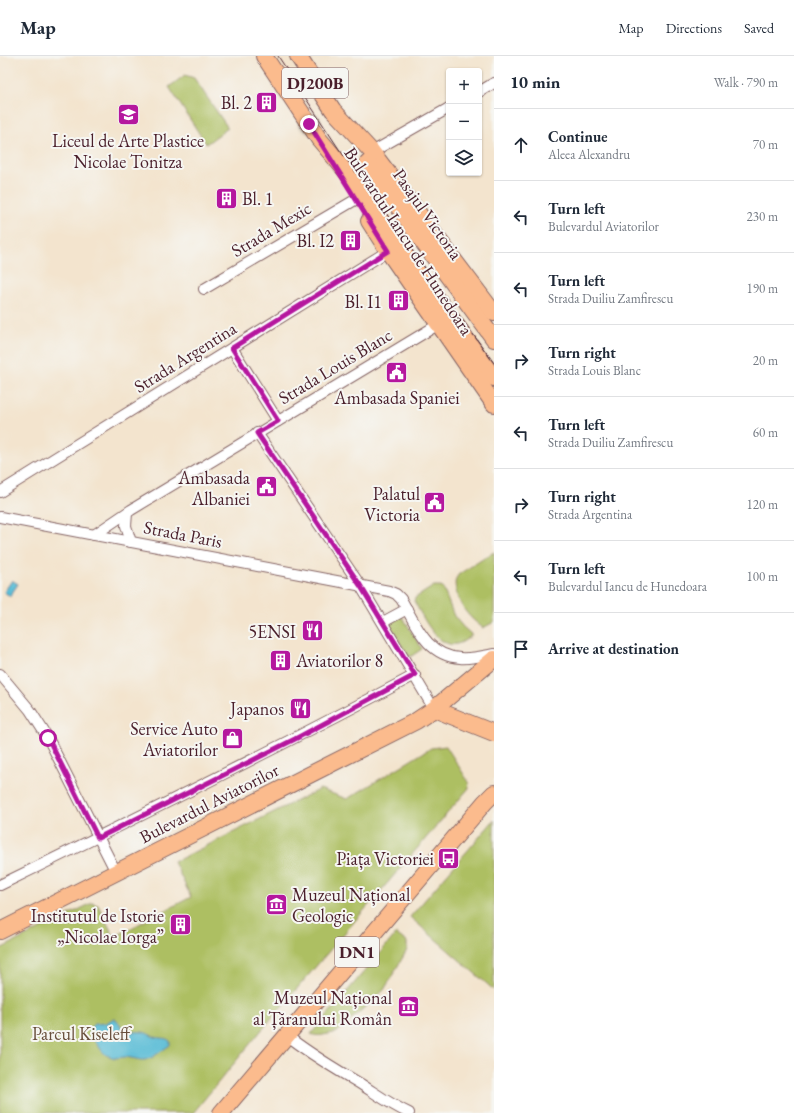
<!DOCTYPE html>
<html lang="en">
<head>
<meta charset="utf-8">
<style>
	:root { --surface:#fff; --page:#f6f6f7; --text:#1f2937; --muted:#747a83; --line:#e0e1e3 }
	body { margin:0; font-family:"EB Garamond",serif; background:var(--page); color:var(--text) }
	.controls { position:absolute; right:12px; top:12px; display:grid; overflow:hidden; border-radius:4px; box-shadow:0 1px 3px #0004 }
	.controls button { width:36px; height:36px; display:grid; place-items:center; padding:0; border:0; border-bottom:1px solid var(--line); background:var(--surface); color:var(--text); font:20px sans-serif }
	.stop { position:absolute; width:12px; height:12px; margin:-9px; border:3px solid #b5179e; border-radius:50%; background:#fff }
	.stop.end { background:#b5179e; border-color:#fff; box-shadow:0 1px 4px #0008 }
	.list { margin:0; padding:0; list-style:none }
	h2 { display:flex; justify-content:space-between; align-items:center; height:52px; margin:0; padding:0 16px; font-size:17px }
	h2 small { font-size:13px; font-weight:400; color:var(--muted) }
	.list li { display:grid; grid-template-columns:26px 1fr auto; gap:12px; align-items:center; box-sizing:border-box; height:72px; padding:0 16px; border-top:1px solid var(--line) }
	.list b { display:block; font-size:15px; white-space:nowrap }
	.list p { margin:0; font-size:13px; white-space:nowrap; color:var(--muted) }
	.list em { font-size:13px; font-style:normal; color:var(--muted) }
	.icon { flex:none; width:22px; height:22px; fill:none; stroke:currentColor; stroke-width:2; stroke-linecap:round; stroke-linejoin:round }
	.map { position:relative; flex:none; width:494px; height:1057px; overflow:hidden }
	header { display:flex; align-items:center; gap:24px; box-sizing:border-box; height:56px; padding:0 20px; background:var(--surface); border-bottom:1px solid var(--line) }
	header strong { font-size:19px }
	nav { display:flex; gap:22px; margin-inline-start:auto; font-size:14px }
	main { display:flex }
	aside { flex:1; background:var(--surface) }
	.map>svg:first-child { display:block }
	.green { fill:#adbf62; stroke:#7c6f46 }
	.water { fill:#58bcd6; stroke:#516e80 }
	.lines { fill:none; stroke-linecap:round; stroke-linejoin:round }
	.minor-casing { stroke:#856464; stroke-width:12 }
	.primary-casing { stroke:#856464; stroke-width:18 }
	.minor { stroke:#fff; stroke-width:10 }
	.primary { stroke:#fbbb8d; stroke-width:16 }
	.tram { stroke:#4a1f2b; stroke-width:1 }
	.route { stroke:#b5179e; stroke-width:5 }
	.labels { text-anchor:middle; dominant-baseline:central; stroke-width:4; stroke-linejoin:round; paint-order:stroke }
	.shield { fill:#f6f6f2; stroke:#7e6067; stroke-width:1 }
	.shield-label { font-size:17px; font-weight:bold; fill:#4a1f2b }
	.poi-label { font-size:18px; fill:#4a1f2b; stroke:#f6f6f2; text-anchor:end }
	.street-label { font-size:18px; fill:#4a1f2b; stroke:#f6f6f2 }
	.park-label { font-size:18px; fill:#684f3c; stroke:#f6f6f2 }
</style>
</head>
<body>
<header>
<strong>Map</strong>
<nav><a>Map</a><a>Directions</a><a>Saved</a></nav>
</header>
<main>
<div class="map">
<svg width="494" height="1057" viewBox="0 0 494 1057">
	<rect width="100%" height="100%" fill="#f6f6f2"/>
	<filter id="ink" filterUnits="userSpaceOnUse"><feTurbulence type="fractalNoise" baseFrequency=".025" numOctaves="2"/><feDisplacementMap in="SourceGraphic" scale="8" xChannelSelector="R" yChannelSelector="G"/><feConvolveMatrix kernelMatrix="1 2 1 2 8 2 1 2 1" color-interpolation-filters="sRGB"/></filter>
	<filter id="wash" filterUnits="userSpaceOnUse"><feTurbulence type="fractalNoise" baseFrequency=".012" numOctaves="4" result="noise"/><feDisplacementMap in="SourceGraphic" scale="16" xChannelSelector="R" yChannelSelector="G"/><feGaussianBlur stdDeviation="0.9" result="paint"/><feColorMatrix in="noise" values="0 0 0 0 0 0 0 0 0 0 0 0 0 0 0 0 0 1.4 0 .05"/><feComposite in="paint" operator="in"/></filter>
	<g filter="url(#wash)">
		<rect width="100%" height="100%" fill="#f3e4ce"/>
		<!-- green -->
		<g class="green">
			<polygon points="185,19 194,22 228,72 206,88 169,31"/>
			<path d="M494,496V566L483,572C470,562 460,552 456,535C455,528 454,524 459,518Z"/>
			<path d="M434,530H439L443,532L454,560L463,571L471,578V580C467,583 462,587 457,588C437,593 422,559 414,545L415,542Z"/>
			<polygon points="402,560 422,593 410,601 408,600 389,569 389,566"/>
			<polygon points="446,690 468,725 469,732 270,964 193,1057 0,1057 0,893 92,847 98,849 114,881 191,841 174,806 320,733 347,743 431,692"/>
			<polygon points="494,764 494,934 410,861"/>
			<path d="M396,878L407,886V894L384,934L336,977C326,977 320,982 311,978Z"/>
		</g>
		<!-- water -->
		<g class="water">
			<polygon points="12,524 18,528 10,540 4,536"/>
			<path d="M114,962L117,964L124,975C131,977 137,975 143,976C148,977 151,980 155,981C160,983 166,981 170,985V989L153,1001L145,1004H141L126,1001L115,1002L106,999L102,995L91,979L89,973L94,968L106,967Z"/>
		</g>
	</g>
	<g filter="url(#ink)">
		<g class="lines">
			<defs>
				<g id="minor">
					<polyline points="479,36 494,27"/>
					<polyline points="372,96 449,52"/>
					<polyline points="204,233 355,144"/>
					<polyline points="232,292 278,365"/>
					<polyline points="257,377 360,529 434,653"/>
					<polyline points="0,436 388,195"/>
					<polyline points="127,457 126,470 131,486"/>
					<path d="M0,461L389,535L396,538L401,543C416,568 426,600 460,602C471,603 483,600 494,598"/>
					<polyline points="94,479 131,454 439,268"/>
					<polyline points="383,566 407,553"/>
					<polyline points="0,618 30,654 48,682 116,816"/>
					<path d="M0,829C139,761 278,692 415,619"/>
					<path d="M286,979C308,997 334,1012 359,1027C375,1037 391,1049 409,1057"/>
				</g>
				<g id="primary">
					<polyline points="264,0 319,83 352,122 397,188 494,322"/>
					<polyline points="298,0 333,54 372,96 494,257"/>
					<polyline points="368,107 417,178 494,283"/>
					<polyline points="369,165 388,195 494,348"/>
					<polyline points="434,653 494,677"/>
					<polyline points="0,875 416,665 434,653 494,603"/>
					<polyline points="221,1057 485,746 494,737"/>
				</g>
			</defs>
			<!-- minor casing -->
			<use href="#minor" class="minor-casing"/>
			<!-- primary casing -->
			<use href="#primary" class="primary-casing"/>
			<!-- minor -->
			<use href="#minor" class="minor"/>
			<!-- primary -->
			<use href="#primary" class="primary"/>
			<!-- tram -->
			<polyline class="tram" points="278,0 339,93 494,307"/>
		</g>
	</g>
	<g class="lines" filter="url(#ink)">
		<!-- route -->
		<polyline class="route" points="48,682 98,782 295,683 415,619 360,529 257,377 278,365 232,292 388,195 309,68"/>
	</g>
	<!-- icons -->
	<defs>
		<symbol id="building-square" viewBox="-11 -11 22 22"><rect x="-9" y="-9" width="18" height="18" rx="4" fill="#b5179e" stroke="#f6f6f2"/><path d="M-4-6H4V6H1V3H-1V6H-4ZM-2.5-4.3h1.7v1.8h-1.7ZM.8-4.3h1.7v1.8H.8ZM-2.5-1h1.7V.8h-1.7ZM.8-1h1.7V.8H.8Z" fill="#fff"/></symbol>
		<symbol id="school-square" viewBox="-11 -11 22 22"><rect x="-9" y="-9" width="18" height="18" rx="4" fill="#b5179e" stroke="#f6f6f2"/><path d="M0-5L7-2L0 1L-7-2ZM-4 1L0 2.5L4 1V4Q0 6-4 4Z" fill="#fff"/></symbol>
		<symbol id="civic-square" viewBox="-11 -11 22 22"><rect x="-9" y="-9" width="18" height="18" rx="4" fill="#b5179e" stroke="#f6f6f2"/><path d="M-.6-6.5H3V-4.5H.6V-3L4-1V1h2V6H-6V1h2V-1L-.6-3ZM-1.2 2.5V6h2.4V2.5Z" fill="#fff"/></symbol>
		<symbol id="restaurant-square" viewBox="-11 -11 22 22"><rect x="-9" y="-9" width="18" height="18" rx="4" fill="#b5179e" stroke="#f6f6f2"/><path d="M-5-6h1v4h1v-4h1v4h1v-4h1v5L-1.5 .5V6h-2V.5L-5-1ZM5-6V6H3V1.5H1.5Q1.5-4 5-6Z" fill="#fff"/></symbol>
		<symbol id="shop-square" viewBox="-11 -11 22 22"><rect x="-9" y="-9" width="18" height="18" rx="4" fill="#b5179e" stroke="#f6f6f2"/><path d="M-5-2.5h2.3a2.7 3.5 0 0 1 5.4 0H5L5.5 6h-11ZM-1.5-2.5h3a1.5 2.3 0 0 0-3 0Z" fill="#fff"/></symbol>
		<symbol id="bus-square" viewBox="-11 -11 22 22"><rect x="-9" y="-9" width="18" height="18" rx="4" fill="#b5179e" stroke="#f6f6f2"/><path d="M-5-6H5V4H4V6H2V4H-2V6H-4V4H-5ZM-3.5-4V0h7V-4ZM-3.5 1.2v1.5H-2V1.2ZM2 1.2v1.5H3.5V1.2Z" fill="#fff"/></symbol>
		<symbol id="museum-square" viewBox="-11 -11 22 22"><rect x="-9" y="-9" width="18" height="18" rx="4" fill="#b5179e" stroke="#f6f6f2"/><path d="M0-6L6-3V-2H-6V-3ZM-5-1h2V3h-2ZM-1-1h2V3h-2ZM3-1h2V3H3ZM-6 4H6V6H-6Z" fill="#fff"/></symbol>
	</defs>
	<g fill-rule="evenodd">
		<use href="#building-square" x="254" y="34" width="25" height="25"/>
		<use href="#school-square" x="116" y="46" width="25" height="25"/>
		<use href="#building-square" x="214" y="130" width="25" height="25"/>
		<use href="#building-square" x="338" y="172" width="25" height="25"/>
		<use href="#building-square" x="386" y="232" width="25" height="25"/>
		<use href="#civic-square" x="384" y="304" width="25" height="25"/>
		<use href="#civic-square" x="254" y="418" width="25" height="25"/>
		<use href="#civic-square" x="422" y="434" width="25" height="25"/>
		<use href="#restaurant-square" x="300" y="562" width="25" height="25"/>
		<use href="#building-square" x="268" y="592" width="25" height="25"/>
		<use href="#restaurant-square" x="288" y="640" width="25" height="25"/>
		<use href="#shop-square" x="220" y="670" width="25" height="25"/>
		<use href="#bus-square" x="436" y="790" width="25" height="25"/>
		<use href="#museum-square" x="264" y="836" width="25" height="25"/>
		<use href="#building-square" x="168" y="856" width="25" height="25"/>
		<use href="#museum-square" x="396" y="938" width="25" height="25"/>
	</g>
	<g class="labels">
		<!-- shield labels -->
		<g class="shield">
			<rect x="282" y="12" width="66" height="30" rx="3"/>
			<rect x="335" y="881" width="44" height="30" rx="3"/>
		</g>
		<g class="shield-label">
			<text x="315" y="27">DJ200B</text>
			<text x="357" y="896">DN1</text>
		</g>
		<!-- poi labels -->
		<g class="poi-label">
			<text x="252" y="46">Bl. 2</text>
			<text x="128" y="84" text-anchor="middle">Liceul de Arte Plastice<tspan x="128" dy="21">Nicolae Tonitza</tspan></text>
			<text x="242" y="142" text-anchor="start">Bl. 1</text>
			<text x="334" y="184">Bl. I2</text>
			<text x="382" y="245">Bl. I1</text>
			<text x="397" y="341" text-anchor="middle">Ambasada Spaniei</text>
			<text x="250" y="421">Ambasada<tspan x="250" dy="21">Albaniei</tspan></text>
			<text x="420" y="437">Palatul<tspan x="420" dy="21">Victoria</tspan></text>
			<text x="296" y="575">5ENSI</text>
			<text x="296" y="604" text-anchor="start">Aviatorilor 8</text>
			<text x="284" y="652">Japanos</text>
			<text x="218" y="672">Service Auto<tspan x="218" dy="21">Aviatorilor</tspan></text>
			<text x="434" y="802">Piața Victoriei</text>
			<text x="292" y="838" text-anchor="start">Muzeul Național<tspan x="292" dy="21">Geologic</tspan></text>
			<text x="164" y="859">Institutul de Istorie<tspan x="164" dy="21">„Nicolae Iorga”</tspan></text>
			<text x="392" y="941">Muzeul Național<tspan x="392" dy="21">al Țăranului Român</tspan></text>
		</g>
		<!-- street labels -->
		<g class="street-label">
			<text transform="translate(428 158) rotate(55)">Pasajul Victoria</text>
			<text transform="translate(271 173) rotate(-31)">Strada Mexic</text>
			<text transform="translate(409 185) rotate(57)">Bulevardul Iancu de Hunedoara</text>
			<text transform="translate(185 301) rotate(-32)">Strada Argentina</text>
			<text transform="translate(335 310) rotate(-31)">Strada Louis Blanc</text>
			<text transform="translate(183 478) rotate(11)">Strada Paris</text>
			<text transform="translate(209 747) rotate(-27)">Bulevardul Aviatorilor</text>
		</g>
		<!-- park labels -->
		<g class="park-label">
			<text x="81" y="977">Parcul Kiseleff</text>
		</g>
	</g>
</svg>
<div class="controls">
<button>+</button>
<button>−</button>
<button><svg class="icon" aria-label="layers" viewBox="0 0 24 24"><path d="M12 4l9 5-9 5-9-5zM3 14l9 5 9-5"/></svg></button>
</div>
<div class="stop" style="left:48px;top:682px"></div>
<div class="stop end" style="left:309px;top:68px"></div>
</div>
<aside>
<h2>10 min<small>Walk · 790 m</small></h2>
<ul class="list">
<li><svg class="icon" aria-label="ahead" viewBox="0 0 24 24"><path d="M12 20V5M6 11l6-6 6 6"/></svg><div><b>Continue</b><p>Aleea Alexandru</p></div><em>70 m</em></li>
<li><svg class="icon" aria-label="left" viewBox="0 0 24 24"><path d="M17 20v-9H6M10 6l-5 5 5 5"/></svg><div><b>Turn left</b><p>Bulevardul Aviatorilor</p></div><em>230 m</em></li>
<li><svg class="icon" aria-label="left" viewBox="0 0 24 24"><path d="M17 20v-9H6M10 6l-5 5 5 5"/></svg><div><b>Turn left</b><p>Strada Duiliu Zamfirescu</p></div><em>190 m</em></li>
<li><svg class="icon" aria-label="right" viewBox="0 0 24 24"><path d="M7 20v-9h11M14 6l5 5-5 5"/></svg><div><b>Turn right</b><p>Strada Louis Blanc</p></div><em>20 m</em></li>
<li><svg class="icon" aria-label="left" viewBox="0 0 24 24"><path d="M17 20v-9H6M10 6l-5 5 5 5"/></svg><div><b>Turn left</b><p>Strada Duiliu Zamfirescu</p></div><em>60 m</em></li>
<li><svg class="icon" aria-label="right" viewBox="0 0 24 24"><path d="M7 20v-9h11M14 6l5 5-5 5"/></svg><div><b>Turn right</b><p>Strada Argentina</p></div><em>120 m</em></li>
<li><svg class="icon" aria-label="left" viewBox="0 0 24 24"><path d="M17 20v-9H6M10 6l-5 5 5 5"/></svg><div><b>Turn left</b><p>Bulevardul Iancu de Hunedoara</p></div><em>100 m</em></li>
<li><svg class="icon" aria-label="arrive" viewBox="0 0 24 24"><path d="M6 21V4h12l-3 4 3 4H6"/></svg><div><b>Arrive at destination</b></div></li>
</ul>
</aside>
</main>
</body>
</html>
